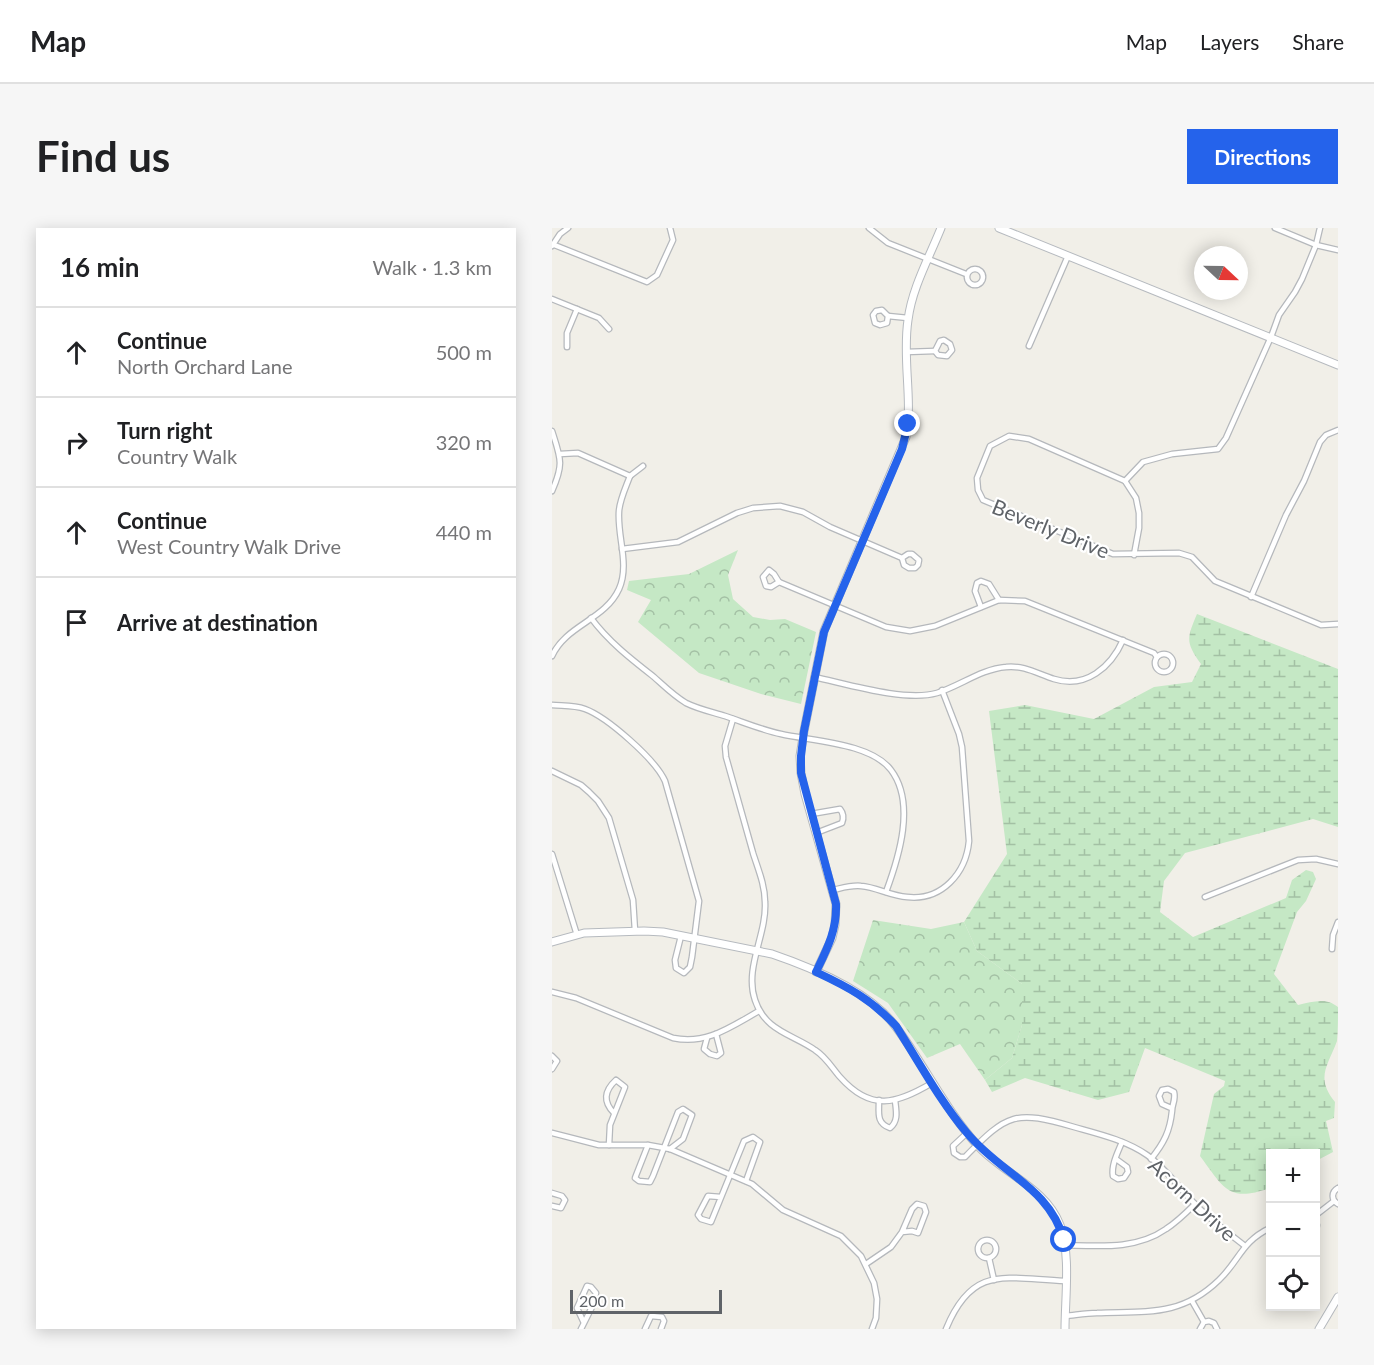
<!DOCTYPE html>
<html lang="en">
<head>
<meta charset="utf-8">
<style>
	:root { --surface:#fff; --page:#f6f6f6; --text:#202124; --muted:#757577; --line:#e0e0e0; --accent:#2563eb }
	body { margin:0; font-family:Lato,sans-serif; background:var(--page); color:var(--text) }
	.controls { position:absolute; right:18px; bottom:18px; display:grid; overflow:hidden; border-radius:0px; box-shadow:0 3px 15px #0003 }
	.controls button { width:54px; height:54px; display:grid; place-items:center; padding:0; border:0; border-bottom:2px solid var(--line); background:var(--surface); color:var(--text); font:30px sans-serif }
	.compass { position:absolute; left:642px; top:18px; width:54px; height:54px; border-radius:50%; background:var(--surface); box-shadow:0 3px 15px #0003; rotate:112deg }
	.scale { position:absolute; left:18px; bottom:15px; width:152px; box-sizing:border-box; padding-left:6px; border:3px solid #5f6368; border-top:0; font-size:16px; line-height:21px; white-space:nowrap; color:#5f6368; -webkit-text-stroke:4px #fff; paint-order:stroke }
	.stop { position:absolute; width:18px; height:18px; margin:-14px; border:4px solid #2563eb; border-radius:50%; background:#fff }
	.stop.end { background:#2563eb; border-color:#fff; box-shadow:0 2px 6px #0008 }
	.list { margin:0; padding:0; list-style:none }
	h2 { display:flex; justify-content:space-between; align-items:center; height:78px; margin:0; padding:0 24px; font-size:26px }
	h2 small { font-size:20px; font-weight:400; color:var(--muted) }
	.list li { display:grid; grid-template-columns:39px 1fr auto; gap:18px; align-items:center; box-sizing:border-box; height:90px; padding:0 24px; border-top:2px solid var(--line) }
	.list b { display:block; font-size:22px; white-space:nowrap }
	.list p { margin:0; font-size:20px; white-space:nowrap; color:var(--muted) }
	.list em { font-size:20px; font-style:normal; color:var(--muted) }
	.icon { flex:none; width:33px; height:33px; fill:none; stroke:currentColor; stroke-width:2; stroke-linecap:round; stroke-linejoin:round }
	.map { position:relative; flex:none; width:786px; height:1101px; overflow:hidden; border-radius:0px }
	header { display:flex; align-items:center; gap:36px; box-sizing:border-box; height:84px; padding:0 30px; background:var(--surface); border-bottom:2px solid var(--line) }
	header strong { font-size:28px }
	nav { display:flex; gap:33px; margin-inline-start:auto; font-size:21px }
	.intro { display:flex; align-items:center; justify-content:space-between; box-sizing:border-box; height:144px; padding:0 36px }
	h1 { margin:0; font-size:42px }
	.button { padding:15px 27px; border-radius:0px; background:var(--accent); color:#fff; font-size:21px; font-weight:700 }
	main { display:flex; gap:36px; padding:0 36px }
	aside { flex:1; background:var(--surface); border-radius:0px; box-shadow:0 3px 15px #0003 }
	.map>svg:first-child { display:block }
	.forest { fill:url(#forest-crowns) }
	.wetland { fill:url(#wetland-marsh) }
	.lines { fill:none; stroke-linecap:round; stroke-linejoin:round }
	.street-casing { stroke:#b5b8bc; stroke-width:7 }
	.secondary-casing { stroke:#b6babf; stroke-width:9 }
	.street { stroke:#fff; stroke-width:4.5 }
	.secondary { stroke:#fff; stroke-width:7 }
	.route { stroke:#2563eb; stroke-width:8 }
	.labels { text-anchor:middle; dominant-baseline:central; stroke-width:4.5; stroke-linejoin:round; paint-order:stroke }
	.street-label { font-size:21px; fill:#5f6368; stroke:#fff }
</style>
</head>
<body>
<header>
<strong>Map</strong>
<nav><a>Map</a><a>Layers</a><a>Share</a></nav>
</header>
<div class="intro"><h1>Find us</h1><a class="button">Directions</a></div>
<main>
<aside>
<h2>16 min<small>Walk · 1.3 km</small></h2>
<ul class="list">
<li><svg class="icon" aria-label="ahead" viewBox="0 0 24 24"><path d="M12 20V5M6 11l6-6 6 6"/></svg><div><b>Continue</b><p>North Orchard Lane</p></div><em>500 m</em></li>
<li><svg class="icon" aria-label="right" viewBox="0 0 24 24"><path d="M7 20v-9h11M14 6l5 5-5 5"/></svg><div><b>Turn right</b><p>Country Walk</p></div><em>320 m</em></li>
<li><svg class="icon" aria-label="ahead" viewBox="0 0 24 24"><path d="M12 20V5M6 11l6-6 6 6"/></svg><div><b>Continue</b><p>West Country Walk Drive</p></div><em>440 m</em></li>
<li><svg class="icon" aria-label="arrive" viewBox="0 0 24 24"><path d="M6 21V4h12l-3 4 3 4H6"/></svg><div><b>Arrive at destination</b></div></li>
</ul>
</aside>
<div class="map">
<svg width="786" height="1101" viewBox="0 0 786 1101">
	<defs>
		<pattern id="forest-crowns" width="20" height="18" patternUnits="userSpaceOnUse" patternTransform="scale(1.5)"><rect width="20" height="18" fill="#c5e8c5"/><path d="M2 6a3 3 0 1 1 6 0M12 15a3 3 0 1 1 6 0" fill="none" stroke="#a3c0a4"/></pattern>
		<pattern id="wetland-marsh" width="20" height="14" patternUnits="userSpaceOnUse" patternTransform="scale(1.5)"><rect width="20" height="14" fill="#c5e8c5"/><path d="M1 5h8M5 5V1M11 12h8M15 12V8" fill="none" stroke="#a3c0a4"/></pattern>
	</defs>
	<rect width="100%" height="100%" fill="#f1efe8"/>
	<!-- forest -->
	<g class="forest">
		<polygon points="186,322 176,347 181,371 201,389 218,392 233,391 264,404 249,476 209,466 147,445 86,394 99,372 75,362 77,353 137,346"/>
		<polygon points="321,692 379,701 412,694 425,723 470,756 470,797 460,830 433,852 408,816 375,830 336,775 301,753"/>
	</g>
	<!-- wetland -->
	<path class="wetland" d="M645,386L786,441V599L761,591L633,625L612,653L608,684L641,709L734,670L740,652L754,642L761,644L764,651L754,673L745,684L722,746L746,777C761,774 773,769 786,779C786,789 786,804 785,813C776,838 763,849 783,874L782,890L774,893L781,924L764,933V926H718V960C676,975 672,960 648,928L662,866L672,858L673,853L593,820L577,864L546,872L473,850L440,864L433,852L460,830L470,797V756L425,723L412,694L455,626L437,483L473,477L542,491L602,459L640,454L649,436C633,414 635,410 645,386Z"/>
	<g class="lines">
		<defs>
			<g id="street">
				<polyline points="317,0 336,15 414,46"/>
				<polyline points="723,0 764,17 786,22"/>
				<polyline points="0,16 95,54 105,47 121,12 118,0"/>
				<polyline points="0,18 8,6 16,0"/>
				<circle cx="423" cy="49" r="8"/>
				<polyline points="0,71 47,90 57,101"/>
				<polygon points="330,82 336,88 335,95 328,97 323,95 321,87 324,83"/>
				<polyline points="336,88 356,90"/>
				<polygon points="392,112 398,116 400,122 395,128 386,127 383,123 388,113"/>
				<polyline points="477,118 516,28"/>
				<polyline points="15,119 15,105 25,81"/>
				<polyline points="354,124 383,123"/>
				<path d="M0,203C9,231 12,236 0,263"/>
				<polyline points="8,226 26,225 78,248"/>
				<polyline points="78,248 91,238"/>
				<polyline points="573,253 591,234 620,226 666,221 674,210 719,109 727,87 743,64 750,51 764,17 768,0"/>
				<polyline points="70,321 126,314 185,285 201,280 228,278 251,284 278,299 350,330"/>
				<polygon points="356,326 360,326 367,332 366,337 363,340 357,340 352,337 350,330"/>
				<polyline points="582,327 587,300 587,285 584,270 573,253 477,211 457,208 438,218 425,250 426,262 431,272 561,326 627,325 640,329 663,353 769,397 786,396"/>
				<polygon points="217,342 222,346 227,354 219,359 214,358 211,349"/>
				<polyline points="227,354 334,399 358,403 383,398 447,372 473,373 602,425 605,429"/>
				<polyline points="699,369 734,287 752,253 768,214 774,207 786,202"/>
				<polyline points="429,379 423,363 425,355 429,353 437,356 447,372"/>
				<path d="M39,390C57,414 79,431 102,449C112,458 122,468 134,475C146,481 160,484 173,488C191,494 210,502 229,506C260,513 319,515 339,542C364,575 347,629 334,664"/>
				<circle cx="612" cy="435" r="9"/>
				<path d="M0,428C14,397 53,392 67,361C78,336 65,309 67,283C68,271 74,259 78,248"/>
				<path d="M262,449C295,456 353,474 385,465C408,458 429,441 454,439C472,437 486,446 502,451C534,461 559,439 571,412"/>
				<path d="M0,477C11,478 22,477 33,481C55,489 103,531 113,553L147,673L140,729L138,739L132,745L124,740L123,732L129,708"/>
				<path d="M181,491L173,518L174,529C183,561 192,593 201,625C206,641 213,657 213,674C215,706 192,740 203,772C213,803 240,806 263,822C274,829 280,840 288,849C319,884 344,876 380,855"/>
				<polyline points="0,543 29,557 37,564 46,573 57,590 81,672 83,703"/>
				<path d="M259,586L288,581C292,586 292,590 290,595L264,605"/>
				<polyline points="0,626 25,707"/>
				<path d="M281,662C290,660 299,657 309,658C324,659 339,668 355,669C390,673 414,645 417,613L410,519L407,506L390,462"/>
				<polyline points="653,669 746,632 764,631 786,636"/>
				<polyline points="780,721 781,707 786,694"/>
				<path d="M0,764L24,770L121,810C155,817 178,799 207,783"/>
				<polyline points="155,810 152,821 158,826 165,828 169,825 164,806"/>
				<polyline points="0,828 5,833 0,841"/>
				<path d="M327,872C327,885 324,895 338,900C347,893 344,882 343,872"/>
				<polyline points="0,905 47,917 96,917 118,921 200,956 231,982 289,1008 309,1028 322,1055 325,1071 324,1090 320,1101"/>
				<path d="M415,905L401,918L402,925L408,929H413C456,885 463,882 522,899C547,906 573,912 595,927C615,941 629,963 647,980C661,994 678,1006 693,1018"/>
				<path d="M57,917L58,897L73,859L64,852C52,863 51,874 62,885"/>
				<polyline points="96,917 83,950 87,953 98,954 101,948 126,884 131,881 140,887 131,911 118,921"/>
				<path d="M564,931L575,939L576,944L572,950L566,951L561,948C559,937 566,924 570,914"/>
				<path d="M599,931C612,915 618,903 620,883C620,876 624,872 622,864L616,861L610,862L607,868L610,876L619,880"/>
				<path d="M786,960C779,964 779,972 786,976"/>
				<polyline points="0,965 10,968 13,972 9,980 0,978"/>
				<polyline points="169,969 156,968 146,987 149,991 159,994 192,913 201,909 208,914 194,953"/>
				<polyline points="764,987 782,973"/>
				<polyline points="764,996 765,997 764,1002"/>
				<circle cx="435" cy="1021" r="9"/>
				<path d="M512,1017C547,1018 584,1022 614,1001C625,994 634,985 643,976"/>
				<polyline points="437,1030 442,1052"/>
				<polyline points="314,1036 339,1019 350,1004 360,1003 366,1005 374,984 372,978 365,976 360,981 350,1004"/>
				<polyline points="640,1073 652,1094"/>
				<path d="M513,1088C524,1087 534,1085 545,1085C594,1083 629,1089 667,1052C688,1032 689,1014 718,1000"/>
				<polyline points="29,1101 41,1077 44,1065 39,1059 35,1058 25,1080 32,1095"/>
				<polyline points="93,1101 99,1088 110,1089 112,1093 109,1101"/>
				<path d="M394,1101C421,1035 455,1051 513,1053"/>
				<polyline points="648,1101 652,1094 657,1093 662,1095 665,1101"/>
			</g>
			<g id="secondary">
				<polyline points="447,0 786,137"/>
				<path d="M0,714L32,705L92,703L111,704L220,726C261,740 318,763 344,799C373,838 394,883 427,919C452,946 494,960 508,997C519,1026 513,1070 513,1101"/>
				<path d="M264,744L280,710L283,697L284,676L253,566L249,545L248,528L252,503L272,403L354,209C361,170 350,131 356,92C360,60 377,30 389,0"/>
				<polyline points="767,1101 786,1069"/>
			</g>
		</defs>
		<!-- street casing -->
		<use href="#street" class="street-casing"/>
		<!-- secondary casing -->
		<use href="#secondary" class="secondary-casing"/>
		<!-- street -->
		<use href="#street" class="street"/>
		<!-- secondary -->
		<use href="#secondary" class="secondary"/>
	</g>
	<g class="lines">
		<!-- route -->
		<path class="route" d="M356,196L350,221L272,404L252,503L249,528V545L284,676C285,702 275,721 264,744C296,759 319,771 344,798C367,834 388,873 415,905C449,946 497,959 512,1012"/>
	</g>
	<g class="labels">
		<!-- street labels -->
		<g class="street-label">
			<text transform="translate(499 300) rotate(22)">Beverly Drive</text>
			<text transform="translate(641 971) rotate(43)">Acorn Drive</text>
		</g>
	</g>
</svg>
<div class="controls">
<button>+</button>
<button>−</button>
<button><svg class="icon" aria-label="locate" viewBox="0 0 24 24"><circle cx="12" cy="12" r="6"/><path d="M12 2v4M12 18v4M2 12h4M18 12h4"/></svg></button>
</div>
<svg class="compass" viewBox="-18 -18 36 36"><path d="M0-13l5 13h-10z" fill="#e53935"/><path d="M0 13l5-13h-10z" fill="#757577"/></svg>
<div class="scale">200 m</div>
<div class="stop" style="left:512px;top:1012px"></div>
<div class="stop end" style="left:356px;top:196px"></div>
</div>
</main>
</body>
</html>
